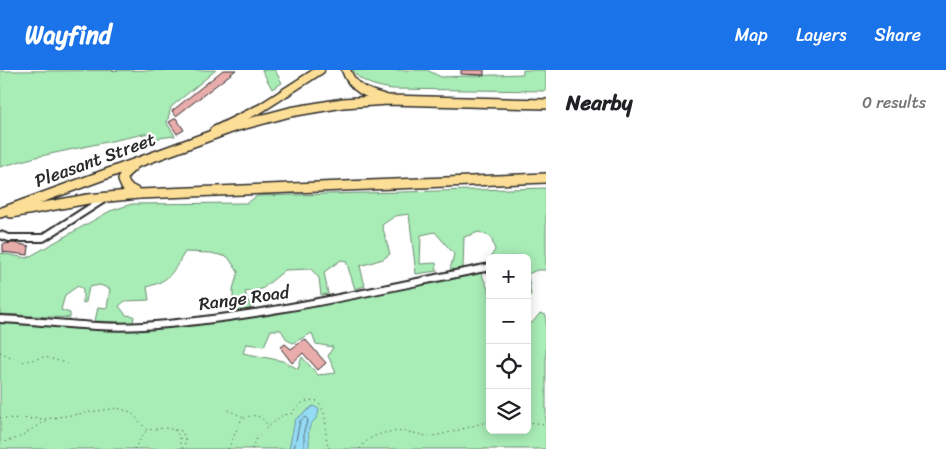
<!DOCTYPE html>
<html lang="en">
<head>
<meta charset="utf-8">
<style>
	:root { --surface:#fff; --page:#f2f2f2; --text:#202124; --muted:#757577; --line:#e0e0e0; --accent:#1a73e8 }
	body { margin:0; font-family:Sriracha,sans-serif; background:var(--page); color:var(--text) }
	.controls { position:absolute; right:15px; bottom:15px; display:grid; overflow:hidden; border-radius:8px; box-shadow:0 2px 12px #0003 }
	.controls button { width:45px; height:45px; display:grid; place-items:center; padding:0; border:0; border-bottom:1px solid var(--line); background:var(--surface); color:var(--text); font:25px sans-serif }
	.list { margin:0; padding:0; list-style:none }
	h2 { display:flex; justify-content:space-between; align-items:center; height:65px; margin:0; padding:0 20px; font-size:21px }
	h2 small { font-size:16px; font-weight:400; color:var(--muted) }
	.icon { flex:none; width:28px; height:28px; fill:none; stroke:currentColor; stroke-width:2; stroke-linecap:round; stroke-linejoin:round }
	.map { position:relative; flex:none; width:546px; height:379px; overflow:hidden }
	header { display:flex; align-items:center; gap:30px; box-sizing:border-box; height:70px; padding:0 25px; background:var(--accent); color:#fff }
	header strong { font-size:24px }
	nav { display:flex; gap:28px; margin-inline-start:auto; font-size:18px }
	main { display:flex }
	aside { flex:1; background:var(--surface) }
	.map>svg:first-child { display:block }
	.green { fill:#a8ecb6; stroke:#6a8c70; fill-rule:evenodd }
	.water { fill:#94dbf5; stroke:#6a95a4 }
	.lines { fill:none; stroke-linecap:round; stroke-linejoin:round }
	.shore { stroke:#55717c; stroke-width:1 }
	.building { fill:#e8acab; stroke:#2b2b2b }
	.minor-casing { stroke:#2b2b2b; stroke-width:10 }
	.major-casing { stroke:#2b2b2b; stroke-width:11 }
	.highway-casing { stroke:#2b2b2b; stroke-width:12 }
	.path { stroke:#2b2b2b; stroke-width:1; stroke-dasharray:1 4; stroke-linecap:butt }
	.minor { stroke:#fff; stroke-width:6 }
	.major { stroke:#fcde96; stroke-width:8 }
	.highway { stroke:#fcde96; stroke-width:9 }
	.labels { text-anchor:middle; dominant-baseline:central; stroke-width:4.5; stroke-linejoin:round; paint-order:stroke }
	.street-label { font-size:18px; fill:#2b2b2b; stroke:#fff }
</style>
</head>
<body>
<header>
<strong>Wayfind</strong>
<nav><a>Map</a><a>Layers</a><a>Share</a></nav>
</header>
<main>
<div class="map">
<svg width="546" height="379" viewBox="0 0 546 379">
	<rect width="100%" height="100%" fill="#fff"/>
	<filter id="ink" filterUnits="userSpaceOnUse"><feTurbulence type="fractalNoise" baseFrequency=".02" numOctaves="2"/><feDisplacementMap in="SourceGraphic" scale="10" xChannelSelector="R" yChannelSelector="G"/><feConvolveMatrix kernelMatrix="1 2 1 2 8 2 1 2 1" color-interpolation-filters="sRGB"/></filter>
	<g filter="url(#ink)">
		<!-- green -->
		<g class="green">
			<polygon points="216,0 171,37 167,53 175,66 151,69 149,63 36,87 0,97 0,1"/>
			<polygon points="262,0 275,0 282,13 272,19"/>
			<path d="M352,0H427L441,7L523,4V0H546V21L392,19C376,16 362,14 352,0Z"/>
			<path d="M546,118V200H537L528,204L531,225L527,226V188L523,186L490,188L495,180L491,167L479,162L464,167L463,198L450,200L454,184L435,162L421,165L420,194L436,193L437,201L416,204L409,144L395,146L382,155L390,184L383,189L360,196L365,216L355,219L346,191L341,190L324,202L328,224L321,225L319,208L311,199L285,200L262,219L245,222L251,239L233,241V219L238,202L228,187L211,183L185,182C172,203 171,210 147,217L149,230L125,231L119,236L126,245L134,246L133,253L95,251L98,237L107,238L110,219L100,215L89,217L86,232L83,233V219L78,216L65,225L61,240L70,243V248L0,244V183L27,188L110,141L132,134L247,133L257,126Z"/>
			<path d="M480,201L490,223V360H527V253H532L540,243L546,245V379H0V251L147,257L262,246ZM271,260H281L287,270L293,273L312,263L316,274L333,277L328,286L336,303L318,305L302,287L298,299L283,291L243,283L246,274L264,276Z"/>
		</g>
		<!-- water -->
		<path class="water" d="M313,336L319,339C318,351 312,349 309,359C307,367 312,372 307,379H289L295,350Z"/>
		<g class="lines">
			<!-- shore -->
			<polyline class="shore" points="294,379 300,351 305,347 308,350 304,360 304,379"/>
		</g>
		<!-- building -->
		<g class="building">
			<polygon points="223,0 236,0 176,46 172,41"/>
			<polygon points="461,0 484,0 484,5 461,4"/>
			<polygon points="176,48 184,60 177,64 169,52"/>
			<polygon points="14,173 29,176 28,185 3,182 3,174"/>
			<polygon points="305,269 326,293 318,300 303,283 292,293 282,280 281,277 285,274 291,279"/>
		</g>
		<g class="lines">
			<defs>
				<g id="minor">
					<polyline points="0,165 9,168 43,168 104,129"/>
					<path d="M0,249C47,251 96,259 143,256C261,248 375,220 490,197"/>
				</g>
				<g id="major">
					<path d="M346,0C353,20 368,24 386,29"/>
					<polyline points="214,61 261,38 320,0"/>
				</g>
				<g id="highway">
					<polyline points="133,96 124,104 123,110 126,117 139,124"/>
					<polyline points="0,143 234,57 290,42 343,33 388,30 546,34"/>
					<polyline points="11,143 88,129 139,124 546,108"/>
				</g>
			</defs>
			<!-- minor casing -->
			<use href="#minor" class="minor-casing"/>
			<!-- major casing -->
			<use href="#major" class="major-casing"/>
			<!-- highway casing -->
			<use href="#highway" class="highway-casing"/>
			<!-- path -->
			<g class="path">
				<polyline points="0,282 22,292 45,287 69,294"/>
				<polyline points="228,340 243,347"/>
				<polyline points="0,348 45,349 117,338 131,342 147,360 165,358 182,361 186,371 182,379"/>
				<polyline points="527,352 546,354"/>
				<polyline points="174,360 180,367 180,379"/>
				<polyline points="0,373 18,368 48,349"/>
				<polyline points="134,379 146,361"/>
				<path d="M228,379L241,350C253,343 261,344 268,356"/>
				<path d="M252,379C256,362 271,356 283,345L291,344C297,336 305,328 317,331C332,348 321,364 330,379"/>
				<path d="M360,379C369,362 397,359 413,363C420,364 425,367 432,366C452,363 471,356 490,351"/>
			</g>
			<!-- minor -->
			<use href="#minor" class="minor"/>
			<!-- major -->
			<use href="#major" class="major"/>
			<!-- highway -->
			<use href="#highway" class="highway"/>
		</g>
	</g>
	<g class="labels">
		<!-- street labels -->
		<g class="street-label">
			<text transform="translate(95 90) rotate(-20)">Pleasant Street</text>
			<text transform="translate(244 228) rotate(-8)">Range Road</text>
		</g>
	</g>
</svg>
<div class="controls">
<button>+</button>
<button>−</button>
<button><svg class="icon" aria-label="locate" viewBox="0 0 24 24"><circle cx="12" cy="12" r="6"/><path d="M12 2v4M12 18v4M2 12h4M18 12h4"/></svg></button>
<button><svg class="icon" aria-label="layers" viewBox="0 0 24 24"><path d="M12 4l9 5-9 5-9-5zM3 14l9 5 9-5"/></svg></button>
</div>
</div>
<aside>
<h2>Nearby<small>0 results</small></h2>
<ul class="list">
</ul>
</aside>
</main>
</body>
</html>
